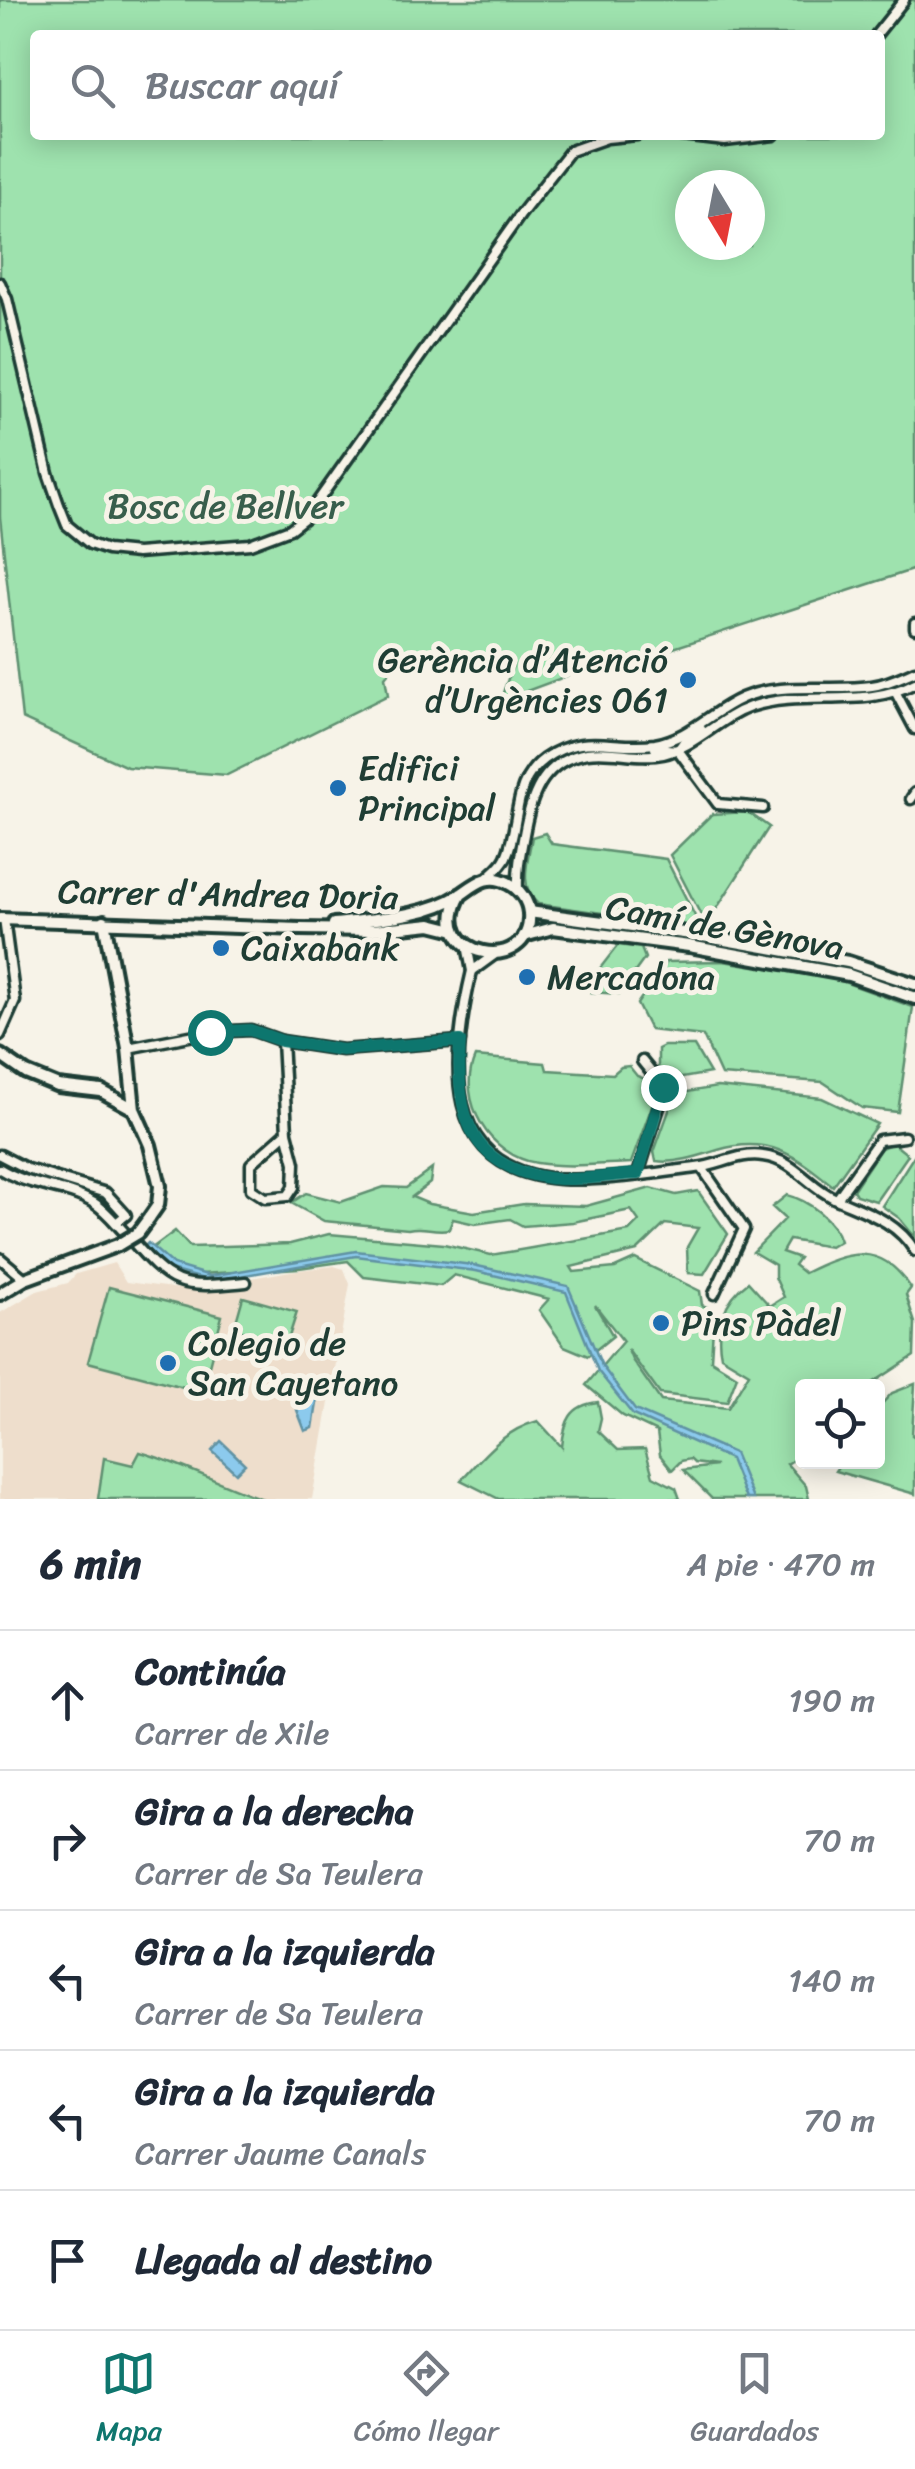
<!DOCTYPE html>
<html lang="es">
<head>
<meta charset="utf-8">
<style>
	:root { --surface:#fff; --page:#f2f2f3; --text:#1f2937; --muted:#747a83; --line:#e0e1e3; --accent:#0f766e }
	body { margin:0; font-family:Sriracha,sans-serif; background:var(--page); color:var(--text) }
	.controls { position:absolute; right:30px; bottom:30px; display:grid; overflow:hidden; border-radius:10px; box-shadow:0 5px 25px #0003 }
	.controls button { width:90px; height:90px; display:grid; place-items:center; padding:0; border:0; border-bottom:2px solid var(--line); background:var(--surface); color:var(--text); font:50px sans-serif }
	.compass { position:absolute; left:675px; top:170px; width:90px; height:90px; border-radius:50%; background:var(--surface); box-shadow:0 5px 25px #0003; rotate:170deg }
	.stop { position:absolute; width:30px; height:30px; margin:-22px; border:8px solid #0f766e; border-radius:50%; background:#fff }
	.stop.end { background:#0f766e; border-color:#fff; box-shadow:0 2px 10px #0008 }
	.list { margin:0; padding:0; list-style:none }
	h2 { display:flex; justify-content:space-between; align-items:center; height:130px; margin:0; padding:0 40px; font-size:42px }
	h2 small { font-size:32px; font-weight:400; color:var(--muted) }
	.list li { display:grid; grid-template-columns:65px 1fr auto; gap:30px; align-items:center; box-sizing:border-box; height:140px; padding:0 40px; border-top:2px solid var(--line) }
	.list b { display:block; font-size:38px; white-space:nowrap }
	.list p { margin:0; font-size:32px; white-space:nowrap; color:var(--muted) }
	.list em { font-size:32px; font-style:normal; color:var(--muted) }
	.icon { flex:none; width:55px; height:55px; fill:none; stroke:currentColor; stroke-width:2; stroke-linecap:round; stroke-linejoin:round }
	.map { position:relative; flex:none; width:915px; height:1499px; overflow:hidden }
	.search { position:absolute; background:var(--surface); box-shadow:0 5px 25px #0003; left:30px; right:30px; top:30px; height:110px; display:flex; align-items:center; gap:25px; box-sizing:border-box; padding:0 35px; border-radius:10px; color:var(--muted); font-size:38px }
	.sheet { height:830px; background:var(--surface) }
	nav { display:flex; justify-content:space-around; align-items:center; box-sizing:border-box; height:140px; border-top:2px solid var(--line); background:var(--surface); font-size:28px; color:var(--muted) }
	nav a { display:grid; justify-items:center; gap:5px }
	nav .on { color:var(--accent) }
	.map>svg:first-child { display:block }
	.built { fill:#eedecc }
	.green { fill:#9ee2ae; stroke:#5e9071; stroke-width:2.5; fill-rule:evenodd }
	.water { fill:#8ccaed; stroke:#6092a3; stroke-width:2.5 }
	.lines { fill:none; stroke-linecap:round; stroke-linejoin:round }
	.street-casing { stroke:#1f3d34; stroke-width:15 }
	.secondary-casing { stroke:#1f3d34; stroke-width:18 }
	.street { stroke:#f7f3e8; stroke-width:8 }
	.secondary { stroke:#f7f3e8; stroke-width:10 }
	.secondary-bridge-casing { stroke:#1f3d34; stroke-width:18; stroke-linecap:butt }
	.secondary-bridge { stroke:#f7f3e8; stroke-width:10 }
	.route { stroke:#0f766e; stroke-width:12 }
	.poi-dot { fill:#1f6fb2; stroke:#f7f3e8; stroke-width:4 }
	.labels { text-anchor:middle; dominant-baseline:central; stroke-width:10; stroke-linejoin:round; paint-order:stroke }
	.park-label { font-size:35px; fill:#385e4c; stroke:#f7f3e8 }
	.poi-label { font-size:35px; fill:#1f3d34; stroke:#f7f3e8; text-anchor:start }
	.street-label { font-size:35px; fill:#1f3d34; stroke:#f7f3e8 }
</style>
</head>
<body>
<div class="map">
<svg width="915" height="1499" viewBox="0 0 915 1499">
	<rect width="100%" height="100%" fill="#f7f3e8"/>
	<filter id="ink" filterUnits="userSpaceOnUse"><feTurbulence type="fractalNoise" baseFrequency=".01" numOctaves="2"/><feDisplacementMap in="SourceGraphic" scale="20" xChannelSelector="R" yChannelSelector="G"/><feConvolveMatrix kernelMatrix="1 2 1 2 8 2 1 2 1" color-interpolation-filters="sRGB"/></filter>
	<g filter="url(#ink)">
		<!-- built -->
		<polygon class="built" points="114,1263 126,1282 196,1291 236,1289 246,1279 290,1271 334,1266 344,1269 350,1284 312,1499 0,1499 0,1313 37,1291 68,1283 76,1274"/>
		<!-- green -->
		<g class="green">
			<path d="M0,0H915V569L649,656L618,657L500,701L513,665L503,668L408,649L385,677L388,695L227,775L127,767L22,719L0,517ZM35,35H880V135H35ZM690,185H750V245H690Z"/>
			<polygon points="748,812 769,827 706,925 670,855 712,814"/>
			<path d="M545,833L552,844L666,859L698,922L695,926L538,904C518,887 528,860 532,837Z"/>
			<polygon points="618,945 641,948 645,958 619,994 591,992 587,985"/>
			<polygon points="723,961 836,979 913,1007 898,1112 862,1108 823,1082 721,1075 703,1036 650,1030 637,1004 666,962"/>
			<polygon points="664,1046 694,1046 710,1073 671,1080 658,1067 658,1049"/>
			<path d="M475,1057L545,1063L547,1070L613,1074L621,1067L629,1066L637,1076L648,1080L656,1095L631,1163C600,1164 568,1168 537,1163C490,1156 456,1101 475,1057Z"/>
			<path d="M717,1087L822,1098L877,1124L833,1186C795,1155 769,1135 718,1150C699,1156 676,1164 656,1161L654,1152L675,1094Z"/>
			<polygon points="893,1143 908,1155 876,1201 856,1195 853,1190 881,1148"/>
			<polygon points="915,1154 915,1237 899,1218 882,1206"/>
			<path d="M432,1169L430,1183L412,1197L429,1204L474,1212L524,1204L586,1206L651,1188L676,1195L698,1191L728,1234L704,1274L688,1273L687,1247L698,1228L665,1224L637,1251L571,1267L574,1272L615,1268L635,1259L700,1291L702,1305L714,1310L711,1360L737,1376L727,1402L660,1394L628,1350L632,1360L661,1401L728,1408L749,1373L721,1356C715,1328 724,1299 748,1282L770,1306L784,1297L775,1277V1265L753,1252L785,1219L772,1207L787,1195C808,1200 834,1220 840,1241L830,1247L789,1240L782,1252L799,1258L794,1265L804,1273C848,1251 881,1241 911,1288L906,1295L915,1323L914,1356L868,1386H802V1454L787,1464L806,1486L809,1499H712L683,1470L716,1466L694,1463L690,1459L681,1461L672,1470L660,1455L657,1432L623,1416L586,1385L623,1341L595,1305L613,1336L588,1356L564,1346L539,1310L549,1299L454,1275L441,1286L364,1277L348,1261L299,1268L184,1275L167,1270L152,1248L175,1231L190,1247L290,1244L329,1234L444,1244L491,1255L629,1231L639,1221L631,1210L573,1222L523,1226L510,1219L475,1224L453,1219L449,1229C433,1232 423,1225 408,1229L324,1221L291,1203L306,1193L341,1202L384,1187L406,1188Z"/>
			<polygon points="109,1287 222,1316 202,1392 88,1362"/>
			<polygon points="243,1297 297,1312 287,1343 234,1329"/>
			<polygon points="915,1384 912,1435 915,1437 915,1494 835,1471 841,1462 878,1462 878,1408 892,1393"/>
			<path d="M598,1402L601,1418L598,1431L618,1450L645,1449L653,1476L676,1488L680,1499H499L461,1480C484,1455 504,1430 538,1421L562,1447C564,1422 570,1405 598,1402Z"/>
			<path d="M140,1452C183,1464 221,1485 263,1499H98L104,1458L133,1465Z"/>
		</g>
		<!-- water -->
		<g class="water">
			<polygon points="148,1243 173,1265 210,1276 356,1251 473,1265 568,1286 602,1366 635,1410 734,1453 753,1499 746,1499 730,1459 633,1415 598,1371 566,1292 476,1271 356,1256 211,1281 170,1270 144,1247"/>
			<polygon points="314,1394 318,1397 313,1428 305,1431 297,1410"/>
			<polygon points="221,1441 245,1464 236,1473 212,1451"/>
		</g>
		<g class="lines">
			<defs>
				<g id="street">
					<polyline points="876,35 904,0"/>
					<polyline points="674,135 725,141 774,135"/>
					<polyline points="0,283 7,299 48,473 59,505 67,525 90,544 107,550 137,553 250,544 290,529 308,515 521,214 570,151 607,138 637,135"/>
					<polyline points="915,623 915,628"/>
					<polyline points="896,693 915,729"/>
					<polyline points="655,748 678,750 685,740 701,729"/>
					<polyline points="678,750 718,804 763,808"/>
					<polyline points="911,799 915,793"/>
					<path d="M486,879C493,872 502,866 506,857C521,824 511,783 544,759C584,731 613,750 655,744C689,738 712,711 742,698C781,681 831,692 872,686C887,684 901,677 915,671"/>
					<path d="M518,890C517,868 521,850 525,829C532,792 545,760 587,753C612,749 638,759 663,754C697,746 718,718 750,707C804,689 865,710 915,683"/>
					<polyline points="467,945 472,971 494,955"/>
					<path d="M472,971C451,1059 439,1169 559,1179C599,1182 656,1173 696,1168C719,1166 740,1152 763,1156C794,1160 808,1186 834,1198C865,1212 896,1220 915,1251"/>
					<polyline points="0,1035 15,1001 4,919"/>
					<polyline points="282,1041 287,1132 295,1163 294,1187 288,1196 265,1198 251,1189 251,1164 287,1132"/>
					<polyline points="128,1048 210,1032 251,1030 282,1041 342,1050 460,1041"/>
					<polyline points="0,1155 27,1169 106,1193 126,1215 116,1223"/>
					<polyline points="702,1168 744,1229 714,1294"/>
					<path d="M0,1169C29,1187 65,1186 94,1203C107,1211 116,1224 127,1235C172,1287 178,1289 246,1282"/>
					<polyline points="638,1174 663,1095 663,1087 642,1061"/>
					<polyline points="837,1199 879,1140 904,1137"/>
					<polyline points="0,1258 25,1279"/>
				</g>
				<g id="secondary">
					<polyline points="529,912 691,934 848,962 915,984"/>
					<polyline points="0,919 300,929 373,930 431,924 455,930"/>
					<polyline points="104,921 128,1048 134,1109 150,1145 160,1186 158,1205 149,1218"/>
					<path d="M334,924C373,919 426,917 460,895C476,884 488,872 508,883C520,889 528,901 529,913C534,977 424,959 461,894"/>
					<polyline points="524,936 553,928 689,946 849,975 915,998"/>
					<polyline points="0,1055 26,1073 58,1086 101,1091 134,1109"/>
					<polyline points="0,1294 25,1279 118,1245"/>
				</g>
			</defs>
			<!-- street casing -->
			<use href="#street" class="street-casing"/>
			<!-- secondary casing -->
			<use href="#secondary" class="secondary-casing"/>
			<!-- street -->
			<use href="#street" class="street"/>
			<!-- secondary -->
			<use href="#secondary" class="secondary"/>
			<defs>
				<polyline id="secondary-bridge" points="118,1245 138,1233 149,1218"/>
			</defs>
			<!-- secondary-bridge casing -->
			<use href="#secondary-bridge" class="secondary-bridge-casing"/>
			<!-- secondary-bridge -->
			<use href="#secondary-bridge" class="secondary-bridge"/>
		</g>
	</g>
	<g class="lines" filter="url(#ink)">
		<!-- route -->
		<path class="route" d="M210,1032L250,1030L282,1041L342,1050L460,1041C455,1118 471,1172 560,1179C585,1180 613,1175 638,1174L663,1087"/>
	</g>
	<!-- markers -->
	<g class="poi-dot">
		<circle cx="688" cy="680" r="10"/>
		<circle cx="338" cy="788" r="10"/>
		<circle cx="221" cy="948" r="10"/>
		<circle cx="527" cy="977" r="10"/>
		<circle cx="661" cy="1323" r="10"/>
		<circle cx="168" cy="1363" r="10"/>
	</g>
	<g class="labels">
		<!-- park labels -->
		<g class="park-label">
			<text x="225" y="506">Bosc de Bellver</text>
		</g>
		<!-- poi labels -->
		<g class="poi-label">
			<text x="668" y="660" text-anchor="end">Gerència d’Atenció<tspan x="668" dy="40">d’Urgències 061</tspan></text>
			<text x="358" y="768">Edifici<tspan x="358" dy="40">Principal</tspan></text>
			<text x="241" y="948">Caixabank</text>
			<text x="547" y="977">Mercadona</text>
			<text x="681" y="1323">Pins Pàdel</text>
			<text x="188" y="1343">Colegio de<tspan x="188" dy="40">San Cayetano</tspan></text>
		</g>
		<!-- street labels -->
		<g class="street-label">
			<text transform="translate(228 894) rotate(1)">Carrer d'Andrea Doria</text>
			<text transform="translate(725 927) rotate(10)">Camí de Gènova</text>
		</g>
	</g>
</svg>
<div class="controls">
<button><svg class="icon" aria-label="locate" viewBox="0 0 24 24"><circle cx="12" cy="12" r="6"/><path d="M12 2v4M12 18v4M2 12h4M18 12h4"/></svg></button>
</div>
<svg class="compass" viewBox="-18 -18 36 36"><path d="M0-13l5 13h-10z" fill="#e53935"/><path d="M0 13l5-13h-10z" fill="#747a83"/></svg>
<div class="stop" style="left:210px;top:1032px"></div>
<div class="stop end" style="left:663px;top:1087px"></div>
<div class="search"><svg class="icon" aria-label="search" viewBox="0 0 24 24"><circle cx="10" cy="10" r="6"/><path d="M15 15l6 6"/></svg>Buscar aquí</div>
</div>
<section class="sheet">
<h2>6 min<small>A pie · 470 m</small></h2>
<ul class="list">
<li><svg class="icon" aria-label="ahead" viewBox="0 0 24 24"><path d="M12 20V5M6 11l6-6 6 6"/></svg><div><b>Continúa</b><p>Carrer de Xile</p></div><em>190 m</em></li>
<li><svg class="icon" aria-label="right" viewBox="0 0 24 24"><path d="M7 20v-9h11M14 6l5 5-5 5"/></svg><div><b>Gira a la derecha</b><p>Carrer de Sa Teulera</p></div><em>70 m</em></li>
<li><svg class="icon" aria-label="left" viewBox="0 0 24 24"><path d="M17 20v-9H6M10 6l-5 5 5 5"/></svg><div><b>Gira a la izquierda</b><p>Carrer de Sa Teulera</p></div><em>140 m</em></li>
<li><svg class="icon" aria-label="left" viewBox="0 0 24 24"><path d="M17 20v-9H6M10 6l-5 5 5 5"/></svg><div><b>Gira a la izquierda</b><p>Carrer Jaume Canals</p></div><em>70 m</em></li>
<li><svg class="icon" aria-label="arrive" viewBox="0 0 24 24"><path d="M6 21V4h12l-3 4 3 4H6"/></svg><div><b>Llegada al destino</b></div></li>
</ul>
</section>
<nav>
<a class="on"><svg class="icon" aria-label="map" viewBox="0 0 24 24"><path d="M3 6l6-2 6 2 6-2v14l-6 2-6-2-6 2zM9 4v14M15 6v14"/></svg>Mapa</a>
<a><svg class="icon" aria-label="directions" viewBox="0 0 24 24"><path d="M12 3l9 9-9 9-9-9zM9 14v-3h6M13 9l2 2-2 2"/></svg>Cómo llegar</a>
<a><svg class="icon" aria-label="saved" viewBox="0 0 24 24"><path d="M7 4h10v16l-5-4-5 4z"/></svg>Guardados</a>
</nav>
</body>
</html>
